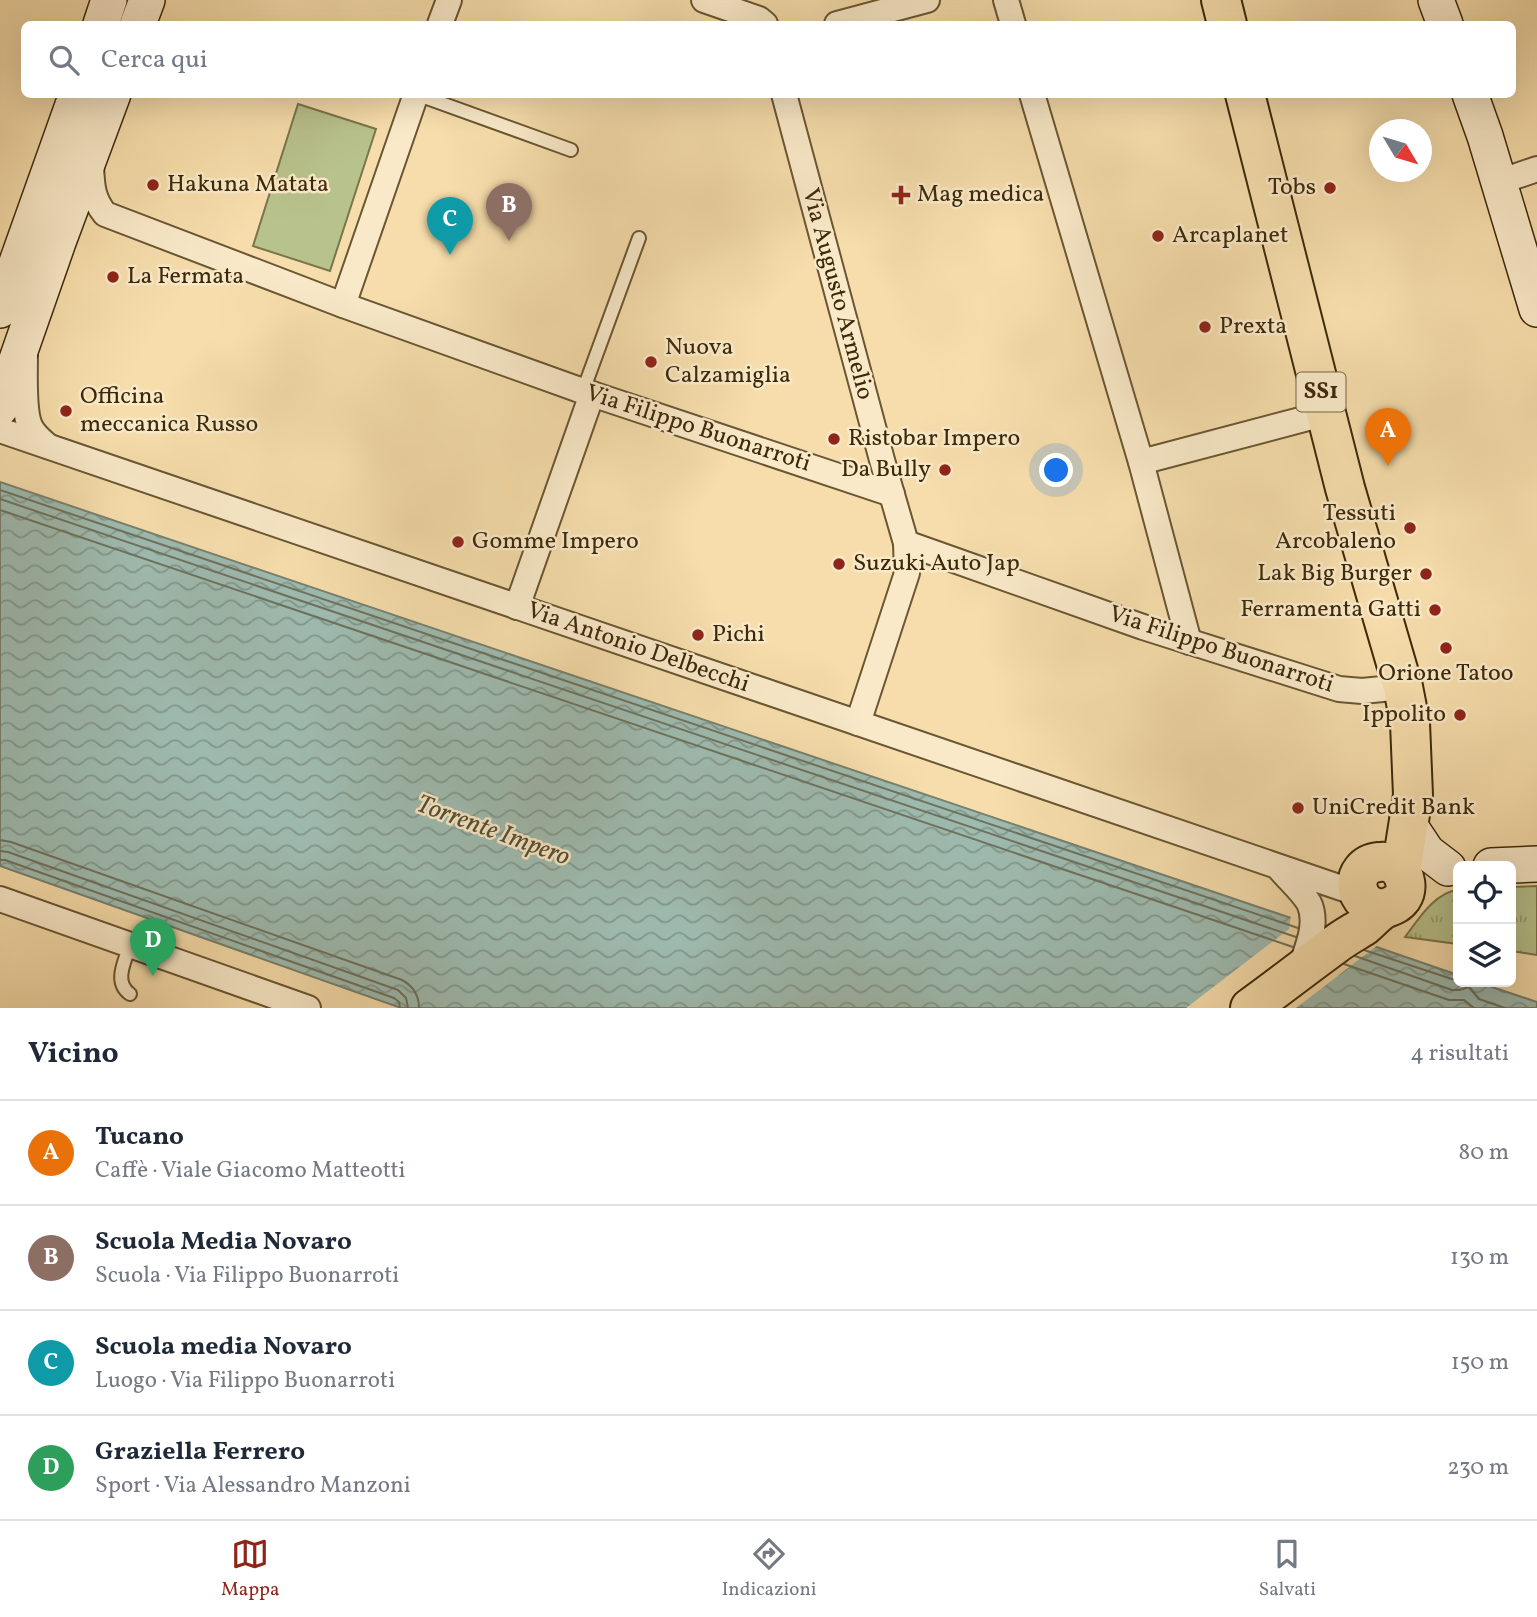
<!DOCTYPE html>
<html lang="it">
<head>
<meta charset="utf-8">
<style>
	:root { --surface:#fff; --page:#f6f6f7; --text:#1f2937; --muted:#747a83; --line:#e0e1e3; --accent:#8f2418 }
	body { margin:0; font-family:Vollkorn,serif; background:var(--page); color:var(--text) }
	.controls { position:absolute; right:21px; bottom:21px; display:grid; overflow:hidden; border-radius:10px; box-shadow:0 7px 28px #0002 }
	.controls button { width:63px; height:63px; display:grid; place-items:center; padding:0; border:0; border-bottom:2px solid var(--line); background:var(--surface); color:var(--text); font:35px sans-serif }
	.compass { position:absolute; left:1369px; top:119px; width:63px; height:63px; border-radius:50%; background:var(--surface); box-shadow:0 7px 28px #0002; rotate:128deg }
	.you { position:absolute; left:1057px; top:471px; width:24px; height:24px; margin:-18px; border:5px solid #fff; border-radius:50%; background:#1a73e8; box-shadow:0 0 0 10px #1a73e833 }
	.badge { display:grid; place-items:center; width:46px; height:46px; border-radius:50%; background:var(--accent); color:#fff; font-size:23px; font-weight:700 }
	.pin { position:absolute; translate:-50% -58px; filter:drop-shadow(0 2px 4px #0008) }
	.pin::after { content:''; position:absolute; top:37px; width:24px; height:21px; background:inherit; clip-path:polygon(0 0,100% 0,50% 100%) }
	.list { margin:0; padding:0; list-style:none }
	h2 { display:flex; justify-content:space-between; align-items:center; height:91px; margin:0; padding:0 28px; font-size:30px }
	h2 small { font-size:23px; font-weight:400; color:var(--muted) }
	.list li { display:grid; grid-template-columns:46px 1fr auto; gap:21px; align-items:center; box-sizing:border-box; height:105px; padding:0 28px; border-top:2px solid var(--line) }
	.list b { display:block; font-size:26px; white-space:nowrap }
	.list p { margin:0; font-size:23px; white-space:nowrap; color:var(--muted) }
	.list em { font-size:23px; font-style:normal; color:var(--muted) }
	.icon { flex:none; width:38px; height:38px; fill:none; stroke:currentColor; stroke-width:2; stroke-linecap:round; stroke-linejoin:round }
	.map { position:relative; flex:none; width:1537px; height:1008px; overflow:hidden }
	.search { position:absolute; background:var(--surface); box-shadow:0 7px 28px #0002; left:21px; right:21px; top:21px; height:77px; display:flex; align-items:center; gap:18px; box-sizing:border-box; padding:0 24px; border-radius:10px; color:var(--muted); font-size:26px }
	.sheet { height:511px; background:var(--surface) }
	nav { display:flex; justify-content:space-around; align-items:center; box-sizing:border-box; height:98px; border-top:2px solid var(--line); background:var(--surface); font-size:19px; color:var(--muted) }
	nav a { display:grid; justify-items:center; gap:4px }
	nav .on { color:var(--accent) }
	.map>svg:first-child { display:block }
	.park { fill:url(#park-tufts); stroke:#7a764b; stroke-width:2 }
	.garden { fill:#b8c28c; stroke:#7a764b; stroke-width:2 }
	.water { fill:url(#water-waves); stroke:#77816e; stroke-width:2 }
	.pier { fill:#f6ddab }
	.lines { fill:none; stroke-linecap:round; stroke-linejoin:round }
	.shore { stroke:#6d725d; stroke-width:2 }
	.lane-casing { stroke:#6a5632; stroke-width:16 }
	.street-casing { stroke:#6a5632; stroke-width:28 }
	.secondary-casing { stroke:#3c290a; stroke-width:38 }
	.primary-casing { stroke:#3c290a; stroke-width:42 }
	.lane { stroke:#f9e9c8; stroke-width:12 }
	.street { stroke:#f9e9c8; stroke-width:24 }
	.secondary { stroke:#f9e9c8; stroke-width:35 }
	.primary { stroke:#f6ddab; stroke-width:38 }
	.poi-dot { fill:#8f2418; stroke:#f9e9c8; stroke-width:2.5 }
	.labels { text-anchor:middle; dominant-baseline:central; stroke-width:5; stroke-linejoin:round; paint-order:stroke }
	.shield { fill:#f9e9c8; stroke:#756343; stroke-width:2 }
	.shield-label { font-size:23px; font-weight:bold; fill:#3c290a }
	.poi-label { font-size:24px; fill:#3c290a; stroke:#f9e9c8; text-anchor:start }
	.street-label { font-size:24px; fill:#3c290a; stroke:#f9e9c8 }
	.water-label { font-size:26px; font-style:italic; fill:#544e34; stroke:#f9e9c8 }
</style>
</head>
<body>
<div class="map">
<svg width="1537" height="1008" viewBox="0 0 1537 1008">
	<defs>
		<pattern id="park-tufts" width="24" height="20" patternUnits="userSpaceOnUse" patternTransform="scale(1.75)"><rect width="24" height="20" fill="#b8c28c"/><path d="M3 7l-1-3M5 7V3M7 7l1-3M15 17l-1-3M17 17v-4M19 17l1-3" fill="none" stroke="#979e71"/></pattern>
		<pattern id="water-waves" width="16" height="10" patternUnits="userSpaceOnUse" patternTransform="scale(1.75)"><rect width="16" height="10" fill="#9ebbb0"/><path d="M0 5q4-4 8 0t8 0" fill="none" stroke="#82988d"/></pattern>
	</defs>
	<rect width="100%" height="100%" fill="#f6ddab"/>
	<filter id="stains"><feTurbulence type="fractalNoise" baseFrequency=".00286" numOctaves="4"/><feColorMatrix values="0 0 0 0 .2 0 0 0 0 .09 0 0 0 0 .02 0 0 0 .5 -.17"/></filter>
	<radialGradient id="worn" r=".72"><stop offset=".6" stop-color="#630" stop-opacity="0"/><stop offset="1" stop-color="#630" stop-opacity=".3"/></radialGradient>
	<!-- park -->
	<g class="park">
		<polygon points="1537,886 1537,955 1511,951 1511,887"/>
		<path d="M1458,890V944L1405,937C1418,920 1435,892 1458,890Z"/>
	</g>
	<!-- garden -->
	<polygon class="garden" points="298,104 376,129 330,271 253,246"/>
	<!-- water -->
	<polygon class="water" points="0,482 1362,942 1458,975 1458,982 1477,982 1537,1002 1537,1008 401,1008 0,866"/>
	<!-- pier -->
	<polygon class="pier" points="1291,915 1379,944 1296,1008 1186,1008 1289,929"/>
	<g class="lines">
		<!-- shore -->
		<g class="shore">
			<polyline points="0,490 1298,928"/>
			<polyline points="0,499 1296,937"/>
			<polyline points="0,510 1293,947"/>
			<path d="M0,840L11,842L402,980C413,986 419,995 419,1008"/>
			<polyline points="0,851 8,852 398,990 406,998 408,1008"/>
			<polyline points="0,860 5,860 394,998 399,1002 400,1008"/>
			<polyline points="1364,950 1458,981"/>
			<polyline points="1355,956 1452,990 1459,990 1469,987 1479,999 1505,1008"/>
			<polyline points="1344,964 1449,1000 1464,1000 1474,1008"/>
		</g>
		<defs>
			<g id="lane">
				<polyline points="416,94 571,150"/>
				<polyline points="583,391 639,238"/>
				<path d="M130,945C125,961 113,982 130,994"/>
			</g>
			<g id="street">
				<polyline points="704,0 759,19 765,24"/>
				<polyline points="1006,0 1013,24"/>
				<polyline points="440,24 449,0"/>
				<polyline points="837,24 927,0"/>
				<polyline points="784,94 882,460 906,543 1143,627 1339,689 1362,691 1403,687"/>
				<polyline points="1032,94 1141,462 1189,642"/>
				<path d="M91,165C92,185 92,198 105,214L343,305L577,389L892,494"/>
				<polyline points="1499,182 1537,169"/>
				<polyline points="343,305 416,94"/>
				<path d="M25,354C25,372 23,411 30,426C34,435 41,440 48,446"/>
				<polyline points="0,430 1359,894"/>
				<polyline points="1141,462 1327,413"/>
				<polyline points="517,607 592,394"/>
				<polyline points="858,723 907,573 906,543"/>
				<path d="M1279,868C1288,879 1302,891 1309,903C1319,924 1306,950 1300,970"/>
				<polyline points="0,899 308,1008"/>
			</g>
			<g id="secondary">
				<polyline points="1436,0 1445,24"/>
				<polyline points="101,24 109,0"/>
				<polyline points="138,24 147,0"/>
				<polyline points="1470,94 1485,136 1537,309"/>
				<polyline points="0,310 77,94"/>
				<polyline points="0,408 58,242 113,94"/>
				<polyline points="1409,825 1427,852 1448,868"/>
				<polyline points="1491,866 1537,864"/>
			</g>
			<g id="primary">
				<polyline points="1221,0 1227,24"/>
				<polyline points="1245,94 1345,488 1403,687 1410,723 1413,795 1401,871"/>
				<path d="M1250,1008C1279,987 1307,965 1336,944C1345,937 1355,932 1364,926C1370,921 1377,913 1384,909C1391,906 1397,905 1402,898C1408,889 1406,876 1398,868C1393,863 1386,861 1379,862C1348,865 1351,908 1384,909"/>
			</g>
		</defs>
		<!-- lane casing -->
		<use href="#lane" class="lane-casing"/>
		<!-- street casing -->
		<use href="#street" class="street-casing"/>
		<!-- secondary casing -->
		<use href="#secondary" class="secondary-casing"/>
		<!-- primary casing -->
		<use href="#primary" class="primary-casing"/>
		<!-- lane -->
		<use href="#lane" class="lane"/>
		<!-- street -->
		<use href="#street" class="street"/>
		<!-- secondary -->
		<use href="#secondary" class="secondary"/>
		<!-- primary -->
		<use href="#primary" class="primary"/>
	</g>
	<!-- markers -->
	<g class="poi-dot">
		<circle cx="153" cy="185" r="7"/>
		<circle cx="1330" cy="188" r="7"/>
		<path d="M897.5 184.5h7v7h7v7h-7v7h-7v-7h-7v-7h7z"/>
		<circle cx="1158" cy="236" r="7"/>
		<circle cx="113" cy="277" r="7"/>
		<circle cx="1205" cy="327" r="7"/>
		<circle cx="651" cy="362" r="7"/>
		<circle cx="66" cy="411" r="7"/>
		<circle cx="834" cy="439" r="7"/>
		<circle cx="945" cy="470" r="7"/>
		<circle cx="1410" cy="528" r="7"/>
		<circle cx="458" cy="542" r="7"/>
		<circle cx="839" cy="564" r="7"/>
		<circle cx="1426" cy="574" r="7"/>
		<circle cx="1435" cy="610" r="7"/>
		<circle cx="698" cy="635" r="7"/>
		<circle cx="1446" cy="648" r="7"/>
		<circle cx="1460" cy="715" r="7"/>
		<circle cx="1298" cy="808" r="7"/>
	</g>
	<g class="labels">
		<!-- shield labels -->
		<rect class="shield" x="1296.5" y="372.5" width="49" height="39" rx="5"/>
		<g class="shield-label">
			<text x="1321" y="392">SS1</text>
		</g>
		<!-- poi labels -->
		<g class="poi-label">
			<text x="167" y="185">Hakuna Matata</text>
			<text x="1316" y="188" text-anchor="end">Tobs</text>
			<text x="917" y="195">Mag medica</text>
			<text x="1172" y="236">Arcaplanet</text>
			<text x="127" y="277">La Fermata</text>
			<text x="1219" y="327">Prexta</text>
			<text x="665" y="348">Nuova<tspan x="665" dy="28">Calzamiglia</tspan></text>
			<text x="80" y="397">Officina<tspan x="80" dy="28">meccanica Russo</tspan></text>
			<text x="848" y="439">Ristobar Impero</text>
			<text x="931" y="470" text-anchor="end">Da Bully</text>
			<text x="1396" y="514" text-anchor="end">Tessuti<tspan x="1396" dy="28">Arcobaleno</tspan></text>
			<text x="472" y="542">Gomme Impero</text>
			<text x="853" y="564">Suzuki Auto Jap</text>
			<text x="1412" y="574" text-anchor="end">Lak Big Burger</text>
			<text x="1421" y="610" text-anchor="end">Ferramenta Gatti</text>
			<text x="712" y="635">Pichi</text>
			<text x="1446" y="674" text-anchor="middle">Orione Tatoo</text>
			<text x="1446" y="715" text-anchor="end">Ippolito</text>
			<text x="1312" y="808">UniCredit Bank</text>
		</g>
		<!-- street labels -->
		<g class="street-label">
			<text transform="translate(837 294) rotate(75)">Via Augusto Armelio</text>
			<text transform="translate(698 429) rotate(18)">Via Filippo Buonarroti</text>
			<text transform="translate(638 648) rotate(19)">Via Antonio Delbecchi</text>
			<text transform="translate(1221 650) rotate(18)">Via Filippo Buonarroti</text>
		</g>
		<!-- water labels -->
		<g class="water-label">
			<text transform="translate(493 831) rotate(20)">Torrente Impero</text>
		</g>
	</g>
	<rect width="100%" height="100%" filter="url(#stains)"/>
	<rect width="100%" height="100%" fill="url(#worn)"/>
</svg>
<div class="controls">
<button><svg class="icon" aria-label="locate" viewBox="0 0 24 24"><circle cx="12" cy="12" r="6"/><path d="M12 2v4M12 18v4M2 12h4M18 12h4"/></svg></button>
<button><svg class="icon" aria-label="layers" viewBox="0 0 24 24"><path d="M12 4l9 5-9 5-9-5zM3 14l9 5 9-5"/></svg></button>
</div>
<svg class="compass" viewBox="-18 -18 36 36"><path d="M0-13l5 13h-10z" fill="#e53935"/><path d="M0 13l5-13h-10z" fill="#747a83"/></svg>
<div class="you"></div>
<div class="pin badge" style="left:1388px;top:466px;background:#e8710a">A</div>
<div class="pin badge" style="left:509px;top:241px;background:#8d6e63">B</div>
<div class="pin badge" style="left:450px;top:255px;background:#0f9aa8">C</div>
<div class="pin badge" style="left:153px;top:976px;background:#2e9e5b">D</div>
<div class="search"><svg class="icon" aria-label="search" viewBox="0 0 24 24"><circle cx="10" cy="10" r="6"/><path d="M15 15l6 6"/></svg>Cerca qui</div>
</div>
<section class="sheet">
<h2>Vicino<small>4 risultati</small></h2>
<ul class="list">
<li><span class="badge" style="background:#e8710a">A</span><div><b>Tucano</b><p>Caffè · Viale Giacomo Matteotti</p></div><em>80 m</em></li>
<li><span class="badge" style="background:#8d6e63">B</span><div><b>Scuola Media Novaro</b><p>Scuola · Via Filippo Buonarroti</p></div><em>130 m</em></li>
<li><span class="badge" style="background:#0f9aa8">C</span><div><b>Scuola media Novaro</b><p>Luogo · Via Filippo Buonarroti</p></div><em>150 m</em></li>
<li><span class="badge" style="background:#2e9e5b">D</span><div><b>Graziella Ferrero</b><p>Sport · Via Alessandro Manzoni</p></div><em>230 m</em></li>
</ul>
</section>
<nav>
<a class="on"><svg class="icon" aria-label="map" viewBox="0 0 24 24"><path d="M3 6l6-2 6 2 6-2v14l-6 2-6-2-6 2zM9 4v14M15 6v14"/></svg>Mappa</a>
<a><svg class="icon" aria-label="directions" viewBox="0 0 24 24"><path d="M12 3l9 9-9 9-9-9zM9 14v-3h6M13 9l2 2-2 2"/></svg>Indicazioni</a>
<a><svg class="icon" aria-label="saved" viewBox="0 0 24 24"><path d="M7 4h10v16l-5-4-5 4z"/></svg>Salvati</a>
</nav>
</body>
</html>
